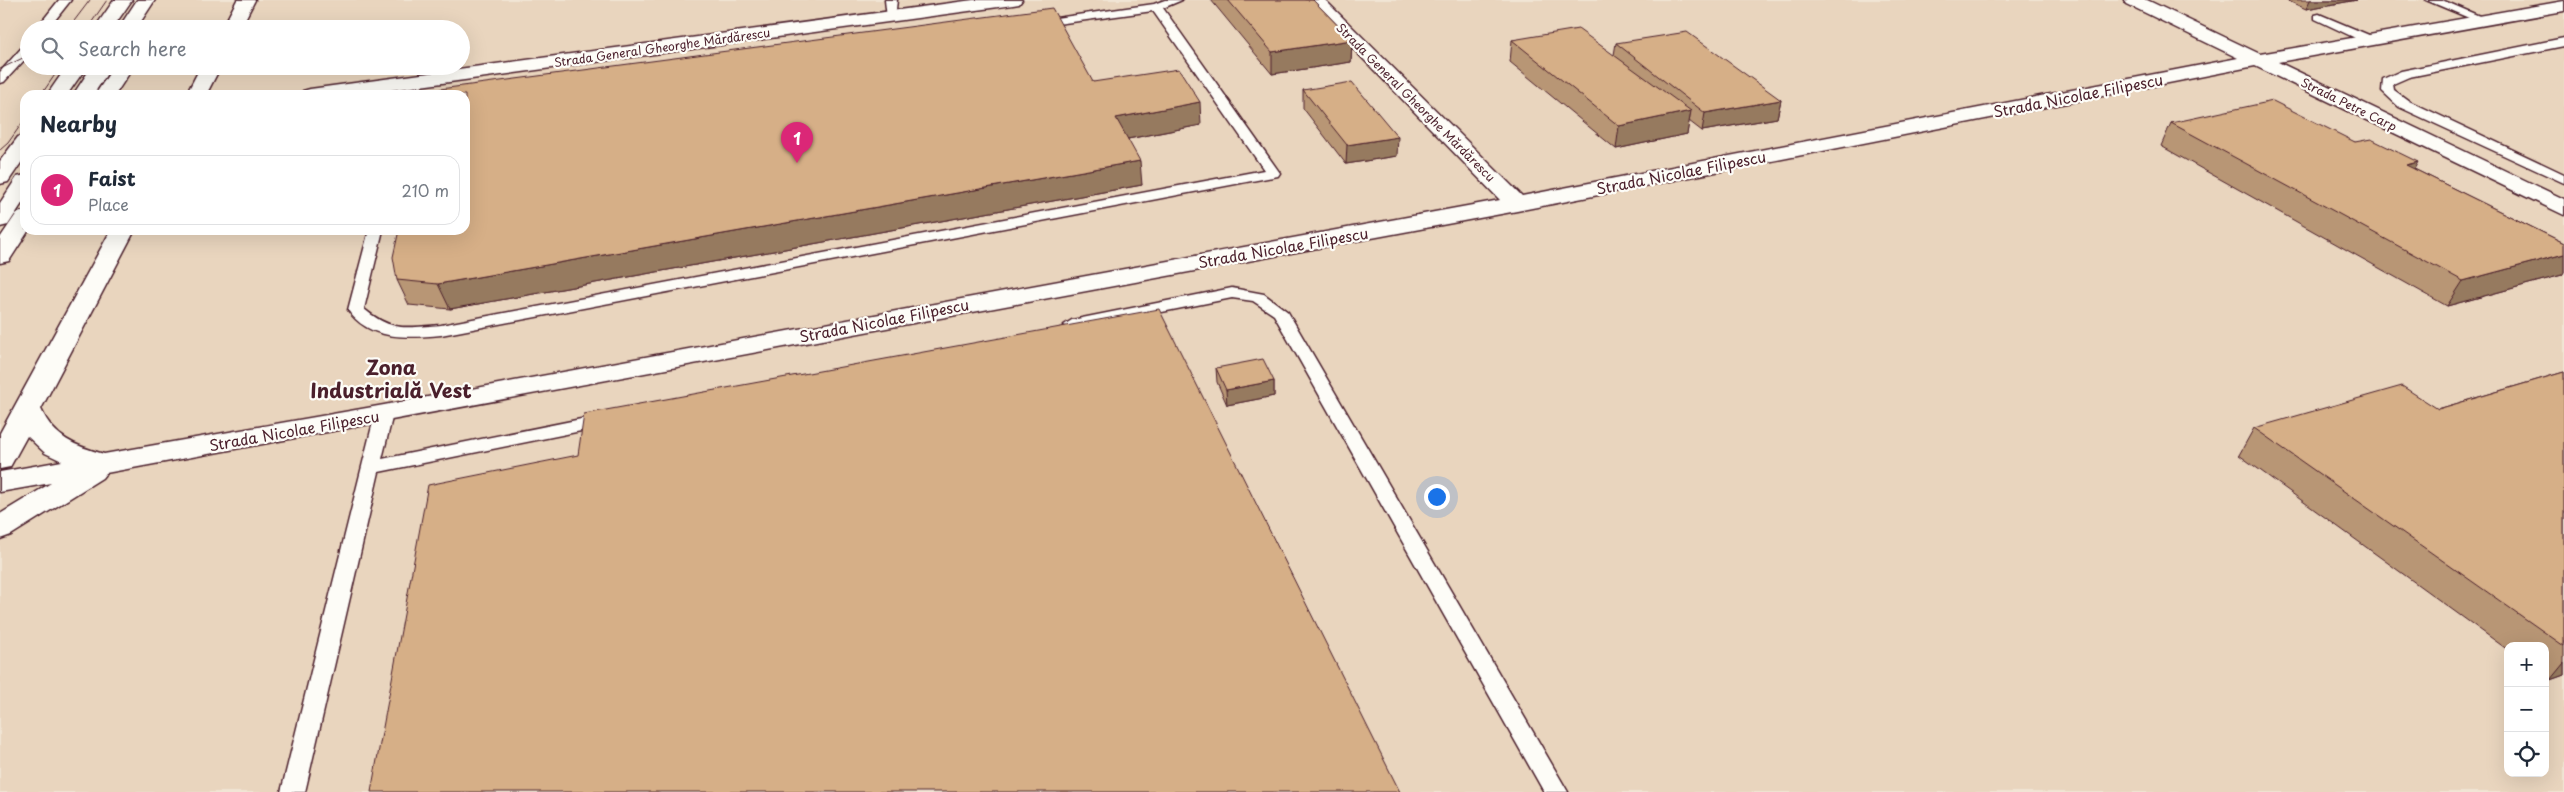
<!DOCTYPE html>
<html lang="en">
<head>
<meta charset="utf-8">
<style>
	:root { --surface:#fff; --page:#f2f2f3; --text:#1f2937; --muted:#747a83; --line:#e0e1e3; --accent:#db2777 }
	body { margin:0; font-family:"Playpen Sans",sans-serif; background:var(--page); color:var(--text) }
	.controls { position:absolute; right:15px; bottom:15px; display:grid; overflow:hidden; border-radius:10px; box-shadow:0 5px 20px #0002 }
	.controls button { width:45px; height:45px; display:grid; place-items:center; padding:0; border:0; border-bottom:1px solid var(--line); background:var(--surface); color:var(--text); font:25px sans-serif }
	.you { position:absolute; left:1436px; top:496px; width:18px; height:18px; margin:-12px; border:4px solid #fff; border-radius:50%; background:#1a73e8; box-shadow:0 0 0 8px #1a73e833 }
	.badge { display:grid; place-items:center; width:32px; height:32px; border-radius:50%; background:var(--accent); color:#fff; font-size:16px; font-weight:700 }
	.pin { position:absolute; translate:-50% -41px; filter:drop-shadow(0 1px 2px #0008) }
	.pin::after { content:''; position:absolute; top:26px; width:18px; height:15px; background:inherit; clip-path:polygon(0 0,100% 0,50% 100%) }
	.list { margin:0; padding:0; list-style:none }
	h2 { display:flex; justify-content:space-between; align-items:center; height:65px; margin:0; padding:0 20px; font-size:21px }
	h2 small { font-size:16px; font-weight:400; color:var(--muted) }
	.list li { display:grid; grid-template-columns:32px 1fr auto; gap:15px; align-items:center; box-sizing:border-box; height:70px; margin:0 10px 10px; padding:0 10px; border:1px solid var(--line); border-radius:15px }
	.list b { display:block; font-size:19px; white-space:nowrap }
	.list p { margin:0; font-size:16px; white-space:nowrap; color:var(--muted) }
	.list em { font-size:16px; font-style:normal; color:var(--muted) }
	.icon { flex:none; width:28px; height:28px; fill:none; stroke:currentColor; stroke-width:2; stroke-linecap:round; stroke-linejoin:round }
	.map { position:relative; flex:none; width:2564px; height:792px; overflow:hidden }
	.search { position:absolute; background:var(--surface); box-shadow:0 5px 20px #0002; left:20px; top:20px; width:450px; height:55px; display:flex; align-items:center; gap:12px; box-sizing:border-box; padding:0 18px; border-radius:28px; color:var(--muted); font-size:19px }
	.panel { position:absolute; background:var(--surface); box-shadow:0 5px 20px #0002; left:20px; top:90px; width:450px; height:145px; border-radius:15px }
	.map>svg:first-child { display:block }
	.built { fill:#e9d5be; fill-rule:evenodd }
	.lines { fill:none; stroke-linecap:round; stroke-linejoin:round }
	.service-casing { stroke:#4a1f2b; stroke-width:3 }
	.minor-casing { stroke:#4a1f2b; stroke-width:3 }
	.primary-casing { stroke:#4a1f2b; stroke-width:3 }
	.service { fill:#fdfcf7; fill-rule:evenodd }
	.minor { fill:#fdfcf7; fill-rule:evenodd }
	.primary { fill:#fdfcf7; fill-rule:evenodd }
	.tram { stroke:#4a1f2b; stroke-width:1 }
	.wall { fill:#b89674; stroke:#4a1f2b }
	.shaded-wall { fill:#967a5e; stroke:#4a1f2b }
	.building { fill:#d6af87; stroke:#4a1f2b }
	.labels { text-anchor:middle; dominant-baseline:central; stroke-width:4.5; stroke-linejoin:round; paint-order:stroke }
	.far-street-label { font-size:12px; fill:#4a1f2b; stroke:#fdfcf7 }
	.street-label { font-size:15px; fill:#4a1f2b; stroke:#fdfcf7 }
	.district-label { font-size:20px; font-weight:bold; fill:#4a1f2b; stroke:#fdfcf7 }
</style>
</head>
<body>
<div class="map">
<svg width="2564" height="792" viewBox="0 0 2564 792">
	<rect width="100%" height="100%" fill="#f1e5d5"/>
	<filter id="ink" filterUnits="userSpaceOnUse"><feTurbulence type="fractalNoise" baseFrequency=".02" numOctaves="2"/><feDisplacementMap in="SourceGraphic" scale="10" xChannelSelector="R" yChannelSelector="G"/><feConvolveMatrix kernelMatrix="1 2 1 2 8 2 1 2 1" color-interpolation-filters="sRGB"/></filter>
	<g filter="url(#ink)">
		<!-- built -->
		<path class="built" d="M0,0H2564V792H0ZM29,29H461V66H29ZM25,95H465V230H25ZM2508,646H2545V773H2508Z"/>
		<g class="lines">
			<defs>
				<g id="service">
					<polygon points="59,0 71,0 48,29 36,29"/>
					<polygon points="885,0 897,0 895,18 887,18"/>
					<path d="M1165,0H1182L1163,8L1280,173L1278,176L441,335C408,338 369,341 348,310L369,230H383L364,309C392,332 406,328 441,325L1264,170L1153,11L1035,27L1029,24L1035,21L1154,4Z"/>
					<polygon points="2426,0 2442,0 2491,21 2489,23 2481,23"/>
					<polygon points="2319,14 2376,38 2378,41 2376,44 2368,44 2315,19 2315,15"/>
					<polygon points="2564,38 2564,46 2409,77 2393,84 2394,90 2409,101 2564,174 2564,183 2399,107 2382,91 2383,79 2401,71"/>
					<polygon points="29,43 29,55 4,82 0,83 0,72 25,44"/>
					<polygon points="1232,288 1264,294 1288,312 1568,792 1544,792 1274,315 1253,301 1232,298 1072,330 1064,325 1072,320"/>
					<polygon points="384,408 390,410 393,414 382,459 606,414 612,416 615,420 612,424 606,426 379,472 305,792 281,792 375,414 378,410"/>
				</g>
				<g id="minor">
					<polygon points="237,0 255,0 240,29 222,29"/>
					<polygon points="973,0 1022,0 1019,4 1013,5 354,95 300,95 303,91 310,89"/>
					<path d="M1306,0H1325L1522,196L2238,58L2127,4L2124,0H2147L2260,54L2564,1V11L2278,62L2564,199V215L2255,66L1517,211L106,473L102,478L11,535L0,539V514L51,483L0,492V472L62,461L45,453L27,436L10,467L0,469V433L111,230H135L41,409C54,438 75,446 104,454L384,405L1500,200Z"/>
					<polygon points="201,66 221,66 206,95 186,95"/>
				</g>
				<g id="primary">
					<polygon points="114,0 132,0 112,29 94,29"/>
					<polygon points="137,0 155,0 136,29 118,29"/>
					<polygon points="67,66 87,66 67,95 47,95"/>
					<polygon points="92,66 112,66 93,95 73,95"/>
					<polygon points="114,66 134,66 115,95 95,95"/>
					<polygon points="25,135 25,157 8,182 0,184 0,161 18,137"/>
					<polygon points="25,175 25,199 8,225 0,227 0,203 17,177"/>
					<polygon points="25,211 25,230 29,230 9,261 0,263 0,238 17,213"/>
				</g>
			</defs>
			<!-- service casing -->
			<use href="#service" class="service-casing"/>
			<!-- minor casing -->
			<use href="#minor" class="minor-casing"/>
			<!-- primary casing -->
			<use href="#primary" class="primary-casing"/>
			<!-- service -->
			<use href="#service" class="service"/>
			<!-- minor -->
			<use href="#minor" class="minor"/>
			<!-- primary -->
			<use href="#primary" class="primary"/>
			<!-- tram -->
			<g class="tram">
				<polyline points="68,29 90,0"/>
				<polyline points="87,29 107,0"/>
				<polyline points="0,69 29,55"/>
				<polyline points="41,95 61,66"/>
				<polyline points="0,150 8,143 25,119"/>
			</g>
		</g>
		<!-- wall -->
		<g class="wall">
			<polygon points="1211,0 1313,0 1352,40 1351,62 1272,74"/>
			<polygon points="2286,0 2357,0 2306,9"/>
			<polygon points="1512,40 1614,55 1616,43 1781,100 1777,118 1702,131 1689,121 1687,134 1616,149 1510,62"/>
			<polygon points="1093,82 1201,125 1128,139 1142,185 450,309 409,305 397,280"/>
			<polygon points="1303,90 1397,156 1346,164 1303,108"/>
			<polygon points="2171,123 2355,142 2414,169 2564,243 2564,272 2562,275 2447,306 2161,146"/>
			<polygon points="1216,368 1274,381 1274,396 1227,405 1217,382"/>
			<polygon points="2564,372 2564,675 2550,680 2545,677 2545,646 2508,646 2508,650 2239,455 2254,428 2438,409"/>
		</g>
		<!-- shaded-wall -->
		<g class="shaded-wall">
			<polygon points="2310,0 2357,0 2306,9"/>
			<polygon points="1352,40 1351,62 1272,74 1272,52"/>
			<polygon points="1781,100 1777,118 1702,131 1705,113"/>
			<polygon points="1200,102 1201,125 1117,141 1116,118"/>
			<polygon points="1691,111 1687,134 1616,149 1619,126"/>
			<polygon points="1398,137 1397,156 1346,164 1347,145"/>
			<polygon points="1140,161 1142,185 450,309 438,284"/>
			<polygon points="2418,162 2405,186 2406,165"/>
			<polygon points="2564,254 2564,272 2562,275 2447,306 2463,281"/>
			<polygon points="1274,381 1274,396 1227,405 1226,390"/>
			<polygon points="2564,663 2564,675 2550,680"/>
		</g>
		<!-- building -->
		<g class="building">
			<polygon points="1228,0 1313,0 1352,40 1272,52"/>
			<polygon points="1052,8 1093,82 1179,69 1200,102 1116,118 1140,161 438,284 397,280 393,257 399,230 465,230 465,95 438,95 440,89"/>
			<polygon points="1578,29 1691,111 1619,126 1512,40"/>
			<polygon points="1687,32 1781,100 1705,113 1616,43"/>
			<polygon points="1352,82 1398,137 1347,145 1303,90"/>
			<polygon points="2273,101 2355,142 2371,139 2418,162 2406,165 2564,243 2564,254 2463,281 2171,123"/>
			<polygon points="1159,309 1400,792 371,792 428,485 578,455 584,414"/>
			<polygon points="1263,359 1274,381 1226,390 1216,368"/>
			<polygon points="2564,372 2564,646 2254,428 2402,386 2438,409"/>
		</g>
	</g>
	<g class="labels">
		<!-- far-street labels -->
		<g class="far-street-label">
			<text transform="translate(662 47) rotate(-8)">Strada General Gheorghe Mărdărescu</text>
			<text transform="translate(1416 102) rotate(45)">Strada General Gheorghe Mărdărescu</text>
			<text transform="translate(2349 104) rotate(26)">Strada Petre Carp</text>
		</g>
		<!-- street labels -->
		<g class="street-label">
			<text transform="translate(2078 95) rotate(-11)">Strada Nicolae Filipescu</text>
			<text transform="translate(1681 172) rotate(-11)">Strada Nicolae Filipescu</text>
			<text transform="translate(1283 247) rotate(-10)">Strada Nicolae Filipescu</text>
			<text transform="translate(884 320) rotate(-11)">Strada Nicolae Filipescu</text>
			<text transform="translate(294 430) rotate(-10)">Strada Nicolae Filipescu</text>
		</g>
		<!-- district labels -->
		<g class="district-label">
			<text x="391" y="367">Zona<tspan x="391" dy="23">Industrială Vest</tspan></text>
		</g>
	</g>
</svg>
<div class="controls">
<button>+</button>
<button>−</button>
<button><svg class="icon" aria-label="locate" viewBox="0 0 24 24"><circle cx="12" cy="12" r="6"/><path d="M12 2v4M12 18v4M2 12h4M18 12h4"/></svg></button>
</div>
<div class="you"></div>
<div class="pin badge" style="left:797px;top:163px">1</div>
<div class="search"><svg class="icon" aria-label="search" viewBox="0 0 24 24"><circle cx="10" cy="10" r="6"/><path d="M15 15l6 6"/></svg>Search here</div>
<section class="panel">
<h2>Nearby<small></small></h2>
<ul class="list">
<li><span class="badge">1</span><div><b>Faist</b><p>Place</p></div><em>210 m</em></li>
</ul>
</section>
</div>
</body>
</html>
